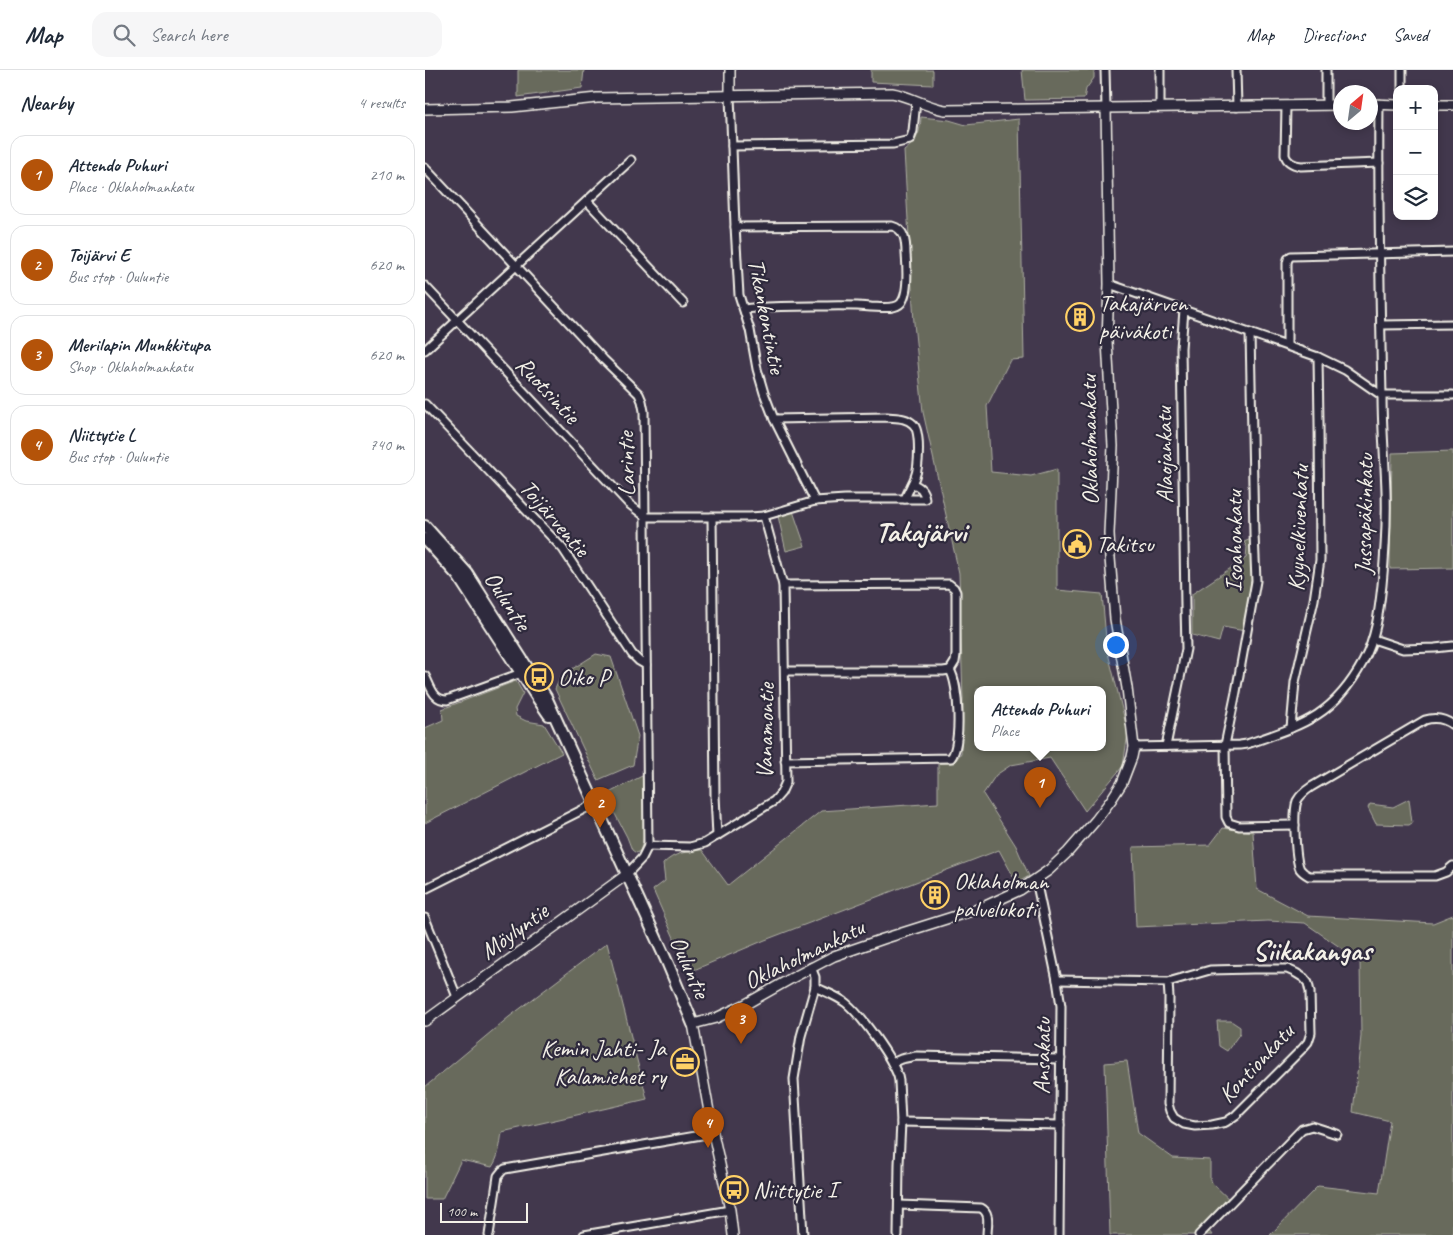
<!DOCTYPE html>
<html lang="en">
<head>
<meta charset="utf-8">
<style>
	:root { --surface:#fff; --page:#f6f6f7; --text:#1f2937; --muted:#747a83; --line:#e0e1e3; --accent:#b45309 }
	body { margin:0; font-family:Caveat,sans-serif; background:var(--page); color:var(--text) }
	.controls { position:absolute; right:15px; top:15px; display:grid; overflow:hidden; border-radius:10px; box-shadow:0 2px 8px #0003 }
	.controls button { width:45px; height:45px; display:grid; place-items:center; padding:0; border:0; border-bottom:1px solid var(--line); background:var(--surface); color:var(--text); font:25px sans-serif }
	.compass { position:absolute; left:908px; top:15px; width:45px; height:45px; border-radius:50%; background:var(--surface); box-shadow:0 2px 8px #0003; rotate:29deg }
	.scale { position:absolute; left:15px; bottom:12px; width:88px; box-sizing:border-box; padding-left:5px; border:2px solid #f4f1e8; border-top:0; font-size:14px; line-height:18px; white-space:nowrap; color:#f4f1e8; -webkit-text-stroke:4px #2f2a3d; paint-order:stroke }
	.you { position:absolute; left:690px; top:574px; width:18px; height:18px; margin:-12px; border:4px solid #fff; border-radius:50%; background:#1a73e8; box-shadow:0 0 0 8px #1a73e833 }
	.badge { display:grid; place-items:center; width:32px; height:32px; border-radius:50%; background:var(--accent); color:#fff; font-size:16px; font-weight:700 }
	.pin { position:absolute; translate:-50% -41px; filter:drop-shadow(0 1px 2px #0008) }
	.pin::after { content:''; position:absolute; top:26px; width:18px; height:15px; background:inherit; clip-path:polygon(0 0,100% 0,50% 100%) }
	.popup { position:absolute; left:549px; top:616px; width:132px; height:65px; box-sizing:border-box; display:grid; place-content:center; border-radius:10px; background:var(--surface); filter:drop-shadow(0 1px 4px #0005); font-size:16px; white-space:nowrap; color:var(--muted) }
	.popup b { font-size:19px; color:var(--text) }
	.popup::after { content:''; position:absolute; left:50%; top:100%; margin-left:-10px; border:10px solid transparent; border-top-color:var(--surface) }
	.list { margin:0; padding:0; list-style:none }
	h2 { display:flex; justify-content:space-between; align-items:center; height:65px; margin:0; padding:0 20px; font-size:21px }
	h2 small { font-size:16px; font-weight:400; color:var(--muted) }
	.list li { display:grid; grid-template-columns:32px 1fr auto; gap:15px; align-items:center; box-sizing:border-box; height:80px; margin:0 10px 10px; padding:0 10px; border:1px solid var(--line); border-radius:15px }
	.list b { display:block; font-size:19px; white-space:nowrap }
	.list p { margin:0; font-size:16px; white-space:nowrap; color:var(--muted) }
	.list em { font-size:16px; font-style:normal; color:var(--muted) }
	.icon { flex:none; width:28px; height:28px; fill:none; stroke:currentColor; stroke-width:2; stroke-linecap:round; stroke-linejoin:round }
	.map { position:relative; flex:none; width:1028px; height:1165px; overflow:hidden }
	header { display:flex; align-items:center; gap:30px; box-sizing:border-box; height:70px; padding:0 25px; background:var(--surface); border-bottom:1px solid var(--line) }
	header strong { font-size:24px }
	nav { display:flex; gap:28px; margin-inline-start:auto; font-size:18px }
	.search { width:350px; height:45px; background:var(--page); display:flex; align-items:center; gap:12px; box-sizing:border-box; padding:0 18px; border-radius:15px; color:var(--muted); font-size:19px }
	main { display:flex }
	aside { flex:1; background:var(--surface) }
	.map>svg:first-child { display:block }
	.green { fill:#676a5c; stroke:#aeaea2; fill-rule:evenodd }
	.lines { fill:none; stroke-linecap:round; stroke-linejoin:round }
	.minor-casing { stroke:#f4f1e8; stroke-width:11 }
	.tertiary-casing { stroke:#f4f1e8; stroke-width:12 }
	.secondary-casing { stroke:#f4f1e8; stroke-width:14 }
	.minor { stroke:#2f2a3d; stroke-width:7 }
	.tertiary { stroke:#2f2a3d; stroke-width:9 }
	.secondary { stroke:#2f2a3d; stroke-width:10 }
	.labels { text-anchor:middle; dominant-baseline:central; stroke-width:4.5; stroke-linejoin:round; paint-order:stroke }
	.poi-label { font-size:24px; fill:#f4f1e8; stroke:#2f2a3d; text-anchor:start }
	.street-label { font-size:24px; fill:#f4f1e8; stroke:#2f2a3d }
	.district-label { font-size:29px; font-weight:bold; fill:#f4f1e8; stroke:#2f2a3d }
</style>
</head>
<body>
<header>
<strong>Map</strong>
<div class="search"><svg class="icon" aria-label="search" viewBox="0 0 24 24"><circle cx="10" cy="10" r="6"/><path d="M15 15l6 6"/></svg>Search here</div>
<nav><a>Map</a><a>Directions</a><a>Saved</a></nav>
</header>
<main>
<aside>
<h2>Nearby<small>4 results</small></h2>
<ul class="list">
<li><span class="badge">1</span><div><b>Attendo Puhuri</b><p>Place · Oklaholmankatu</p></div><em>210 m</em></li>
<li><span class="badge">2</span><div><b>Toijärvi E</b><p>Bus stop · Ouluntie</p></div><em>620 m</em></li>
<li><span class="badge">3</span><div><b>Merilapin Munkkitupa</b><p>Shop · Oklaholmankatu</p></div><em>620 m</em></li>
<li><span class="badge">4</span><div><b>Niittytie L</b><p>Bus stop · Ouluntie</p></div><em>740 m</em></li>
</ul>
</aside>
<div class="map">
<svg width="1028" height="1165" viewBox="0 0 1028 1165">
	<rect width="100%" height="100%" fill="#42384d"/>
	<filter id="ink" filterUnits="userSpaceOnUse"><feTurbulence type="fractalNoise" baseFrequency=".02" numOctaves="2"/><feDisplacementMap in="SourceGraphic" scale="10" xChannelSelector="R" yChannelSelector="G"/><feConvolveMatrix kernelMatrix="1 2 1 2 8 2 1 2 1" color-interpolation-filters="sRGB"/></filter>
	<g filter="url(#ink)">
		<!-- green -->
		<g class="green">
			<polygon points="93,0 159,0 157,18 93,27"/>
			<polygon points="446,0 508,0 508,15 446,12"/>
			<polygon points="597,0 669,0 669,8 661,19 659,29 600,30"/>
			<path d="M496,47L524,50L541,55L594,49L599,289L585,290L562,336L566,402L606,406L632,399V520L677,524L682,579L703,663L698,696L660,741L625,688L586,695L571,705L558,724L591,776L604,806L592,813L574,780L340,870L264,902L228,820L240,811L238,794C250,782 261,782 277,780L303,815L396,741L513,733V693H529L536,683L538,629L534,503L498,342L489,253L479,81C493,70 495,63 496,47ZM552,619H678V677H552Z"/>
			<polygon points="1028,381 1028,498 965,499 967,383"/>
			<polygon points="368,441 380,476 361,481 353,446"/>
			<polygon points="826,469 829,493 829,517 820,561 798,557 794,572 767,565 767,524 821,488 822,477 819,472"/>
			<polygon points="171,584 186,587 213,666 208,695 173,710 130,619 136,606"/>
			<polygon points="91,611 98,623 90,639 91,646 101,651 119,654 137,683 0,753 0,658 18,650 17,639"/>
			<path d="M219,705C219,730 224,758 215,781L211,783L207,780L202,767L180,725Z"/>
			<polygon points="984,729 987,753 984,755 951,754 943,738 945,734 968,737"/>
			<polygon points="798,758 828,762 832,819 883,846 1008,853 1028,845 1028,1165 845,1165 893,1116 954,1123 965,1051 928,1042 936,966 935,891 880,853 843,851 711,857 708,777 785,775"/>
			<path d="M182,873L222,1029L77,1062C75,1075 74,1087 67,1097L36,1090L17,1129H0V1017L84,947Z"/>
			<polygon points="792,951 806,951 815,957 815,963 802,981 794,976"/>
			<polygon points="702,991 713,1063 748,1088 785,1090 785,1111 809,1134 784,1161 787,1165 685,1165 680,993"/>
		</g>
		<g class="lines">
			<defs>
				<g id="minor">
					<polyline points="680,0 681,38"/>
					<polyline points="811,0 812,37"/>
					<polyline points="901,0 901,35"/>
					<polyline points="977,0 977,19"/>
					<polyline points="305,26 310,156 314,225 325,260 332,299 339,323 349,349 390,431"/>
					<path d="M861,36L860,85C862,93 869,95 876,96L954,93"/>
					<polyline points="735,37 735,0"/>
					<polyline points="307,76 468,74 485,70 488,61 491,31"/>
					<polyline points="0,98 179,290 214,324 217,331 219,341 223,776 217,788 201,805"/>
					<polyline points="162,131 258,233"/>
					<path d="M310,157L467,156C480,159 481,172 481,184C482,196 484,223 476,233C470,240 454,237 446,237C427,235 407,236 388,236C365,236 342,236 319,239"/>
					<polyline points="684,214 893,287 920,300 956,325 1028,325"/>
					<path d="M0,216L204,434L221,447H325L339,446L390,431L420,429H500C499,420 495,416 487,414"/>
					<polyline points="956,255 1028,254"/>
					<polyline points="825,263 829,464 831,511 811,622 800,675 801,747 804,753 814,756 870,755"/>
					<polyline points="862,275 862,193 863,189 866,186 1028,182"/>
					<polyline points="0,280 206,90"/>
					<polyline points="0,334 138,479 207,584 214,591 221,595"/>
					<path d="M349,349L462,347C471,348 481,347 488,354C496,361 494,397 490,407C487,415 483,421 480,429"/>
					<polyline points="287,447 290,725 292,766"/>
					<polyline points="358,515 524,514 529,518 531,522 531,585 530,592 525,600"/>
					<polyline points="948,569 978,579 1010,578 1028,576"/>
					<polyline points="360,601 518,601 525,600"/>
					<path d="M0,606C6,617 8,630 22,630L99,602"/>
					<path d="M1028,655C1020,649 1010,647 1000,650L886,717C880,721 875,725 872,731C868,742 870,789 875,799C878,803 880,804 884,806H1010L1021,802L1028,796"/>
					<polyline points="866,658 870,612 889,530 895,490 894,353 893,287"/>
					<polyline points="741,676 761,579 760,536 756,278 759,240"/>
					<path d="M709,677L815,675L822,674C877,655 908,647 938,592C951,568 954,542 957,515C960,484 962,452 961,421C960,389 957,358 957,326C955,229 953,131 954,34"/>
					<path d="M360,691L526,688C537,674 534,614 525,600"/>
					<polyline points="223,776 265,777 280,773 349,731 356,723 361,712 358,515 339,446"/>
					<polyline points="611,810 632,910 636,936 634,1165"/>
					<polyline points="0,819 169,734"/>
					<polyline points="0,848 32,927"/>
					<polyline points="632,910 743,912 785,900 828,899 862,899 871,903 879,908 883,913 885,922 886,963 883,972 877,979 811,1045 801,1052 787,1055 770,1056 759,1054 749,1048 745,1041 743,1034 744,927 743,912"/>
					<path d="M390,917C400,922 412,926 421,933C437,946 466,987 473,1006L474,1011L476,1052L474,1094L473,1165"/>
					<polyline points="467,993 476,989 491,986 636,989"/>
					<polyline points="476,1052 635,1055"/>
					<path d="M474,1135L556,1138C566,1143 562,1155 562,1165"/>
					<polyline points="64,1165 73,1106 77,1101 80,1099 288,1063"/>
					<polyline points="159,1165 305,1140"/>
					<polyline points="378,1165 369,1009 376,966 390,917 390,907 386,897"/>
					<polyline points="774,1165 877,1059 887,1056 912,1064"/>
				</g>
				<g id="tertiary">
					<polyline points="305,0 305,26"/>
					<polyline points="946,34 972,35"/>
					<polyline points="1009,35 1028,35"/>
					<path d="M0,39L87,37L172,28L467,23C485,26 501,37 520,40L916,35"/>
					<polyline points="0,951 201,805"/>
					<polyline points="308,1165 305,1140 288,1063 268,954 291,948 321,934 367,908 409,886 458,869 556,838 595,820 624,800 643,782 671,750 686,730 697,713 707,687 709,677 702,618 690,549 685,488 684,463 688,376 682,271 684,214 681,38"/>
				</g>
				<g id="secondary">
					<polyline points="0,456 42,503 121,627 243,894 268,954"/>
					<polyline points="0,469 33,506 111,626 124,645"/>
				</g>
			</defs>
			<!-- minor casing -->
			<use href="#minor" class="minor-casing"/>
			<!-- tertiary casing -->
			<use href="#tertiary" class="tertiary-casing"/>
			<!-- secondary casing -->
			<use href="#secondary" class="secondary-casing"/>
			<!-- minor -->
			<use href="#minor" class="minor"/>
			<!-- tertiary -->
			<use href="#tertiary" class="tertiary"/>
			<!-- secondary -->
			<use href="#secondary" class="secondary"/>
		</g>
	</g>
	<!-- icons -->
	<defs>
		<symbol id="building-ring" viewBox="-11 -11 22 22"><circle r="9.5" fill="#2f2a3d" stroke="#ffd166" stroke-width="1.5"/><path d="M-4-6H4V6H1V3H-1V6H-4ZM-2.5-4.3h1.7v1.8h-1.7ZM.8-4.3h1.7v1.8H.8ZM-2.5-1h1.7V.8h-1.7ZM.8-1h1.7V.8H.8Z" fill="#ffd166"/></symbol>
		<symbol id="civic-ring" viewBox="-11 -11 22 22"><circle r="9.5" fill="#2f2a3d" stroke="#ffd166" stroke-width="1.5"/><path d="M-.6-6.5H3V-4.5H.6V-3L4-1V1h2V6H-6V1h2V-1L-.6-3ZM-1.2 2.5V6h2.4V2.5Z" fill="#ffd166"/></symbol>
		<symbol id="bus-ring" viewBox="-11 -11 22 22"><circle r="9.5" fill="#2f2a3d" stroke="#ffd166" stroke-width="1.5"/><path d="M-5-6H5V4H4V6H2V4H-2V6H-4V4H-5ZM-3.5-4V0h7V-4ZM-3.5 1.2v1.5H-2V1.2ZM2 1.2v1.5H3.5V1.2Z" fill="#ffd166"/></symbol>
		<symbol id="office-ring" viewBox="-11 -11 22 22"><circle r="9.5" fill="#2f2a3d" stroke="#ffd166" stroke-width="1.5"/><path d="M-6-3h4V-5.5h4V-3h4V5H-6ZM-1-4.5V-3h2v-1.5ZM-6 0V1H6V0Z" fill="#ffd166"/></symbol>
	</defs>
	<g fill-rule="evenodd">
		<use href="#building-ring" x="639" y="231" width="32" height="32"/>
		<use href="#civic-ring" x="636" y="458" width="32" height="32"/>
		<use href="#bus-ring" x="98" y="591" width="32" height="32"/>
		<use href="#building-ring" x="494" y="809" width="32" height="32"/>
		<use href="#office-ring" x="244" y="976" width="32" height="32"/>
		<use href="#bus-ring" x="293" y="1104" width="32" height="32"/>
	</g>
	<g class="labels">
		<!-- poi labels -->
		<g class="poi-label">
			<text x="674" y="233">Takajärven<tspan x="674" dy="28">päiväkoti</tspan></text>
			<text x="671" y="474">Takitsu</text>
			<text x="133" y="607">Oiko P</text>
			<text x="529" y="811">Oklaholman<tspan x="529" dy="28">palvelukoti</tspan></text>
			<text x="241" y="978" text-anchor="end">Kemin Jahti- Ja<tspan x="241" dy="28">Kalamiehet ry</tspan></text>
			<text x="328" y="1120">Niittytie I</text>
		</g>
		<!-- street labels -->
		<g class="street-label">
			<text transform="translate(342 246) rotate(79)">Tikankontintie</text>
			<text transform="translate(123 320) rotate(47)">Ruotsintie</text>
			<text transform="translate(664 370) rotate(-91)">Oklaholmankatu</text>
			<text transform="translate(739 385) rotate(-91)">Alaojankatu</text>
			<text transform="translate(201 394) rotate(-91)">Larintie</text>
			<text transform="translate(939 444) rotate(-89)">Jussapäkinkatu</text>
			<text transform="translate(130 448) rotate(49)">Toijärventie</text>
			<text transform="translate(873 458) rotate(-88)">Kyynelkivenkatu</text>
			<text transform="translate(809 471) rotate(-90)">Isoahonkatu</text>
			<text transform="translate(83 531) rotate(57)">Ouluntie</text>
			<text transform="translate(340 661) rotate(-89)">Vanamontie</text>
			<text transform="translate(89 861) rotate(-36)">Möylyntie</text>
			<text transform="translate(379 884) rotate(-26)">Oklaholmankatu</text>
			<text transform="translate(265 897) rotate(66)">Ouluntie</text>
			<text transform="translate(617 986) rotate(-89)">Ansakatu</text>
			<text transform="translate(831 993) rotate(-47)">Kontionkatu</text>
		</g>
		<!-- district labels -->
		<g class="district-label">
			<text x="496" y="461">Takajärvi</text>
			<text x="887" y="880">Siikakangas</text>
		</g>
	</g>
</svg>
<div class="controls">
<button>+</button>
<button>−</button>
<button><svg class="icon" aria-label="layers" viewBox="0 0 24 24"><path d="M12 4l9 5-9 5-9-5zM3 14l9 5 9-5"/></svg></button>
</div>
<svg class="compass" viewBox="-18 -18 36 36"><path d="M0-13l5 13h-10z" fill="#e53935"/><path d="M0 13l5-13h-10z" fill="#747a83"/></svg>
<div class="scale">100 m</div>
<div class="you"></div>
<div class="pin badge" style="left:615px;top:738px">1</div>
<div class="popup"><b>Attendo Puhuri</b>Place</div>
<div class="pin badge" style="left:175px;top:758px">2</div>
<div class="pin badge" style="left:316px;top:974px">3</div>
<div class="pin badge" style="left:283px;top:1078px">4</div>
</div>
</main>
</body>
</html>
